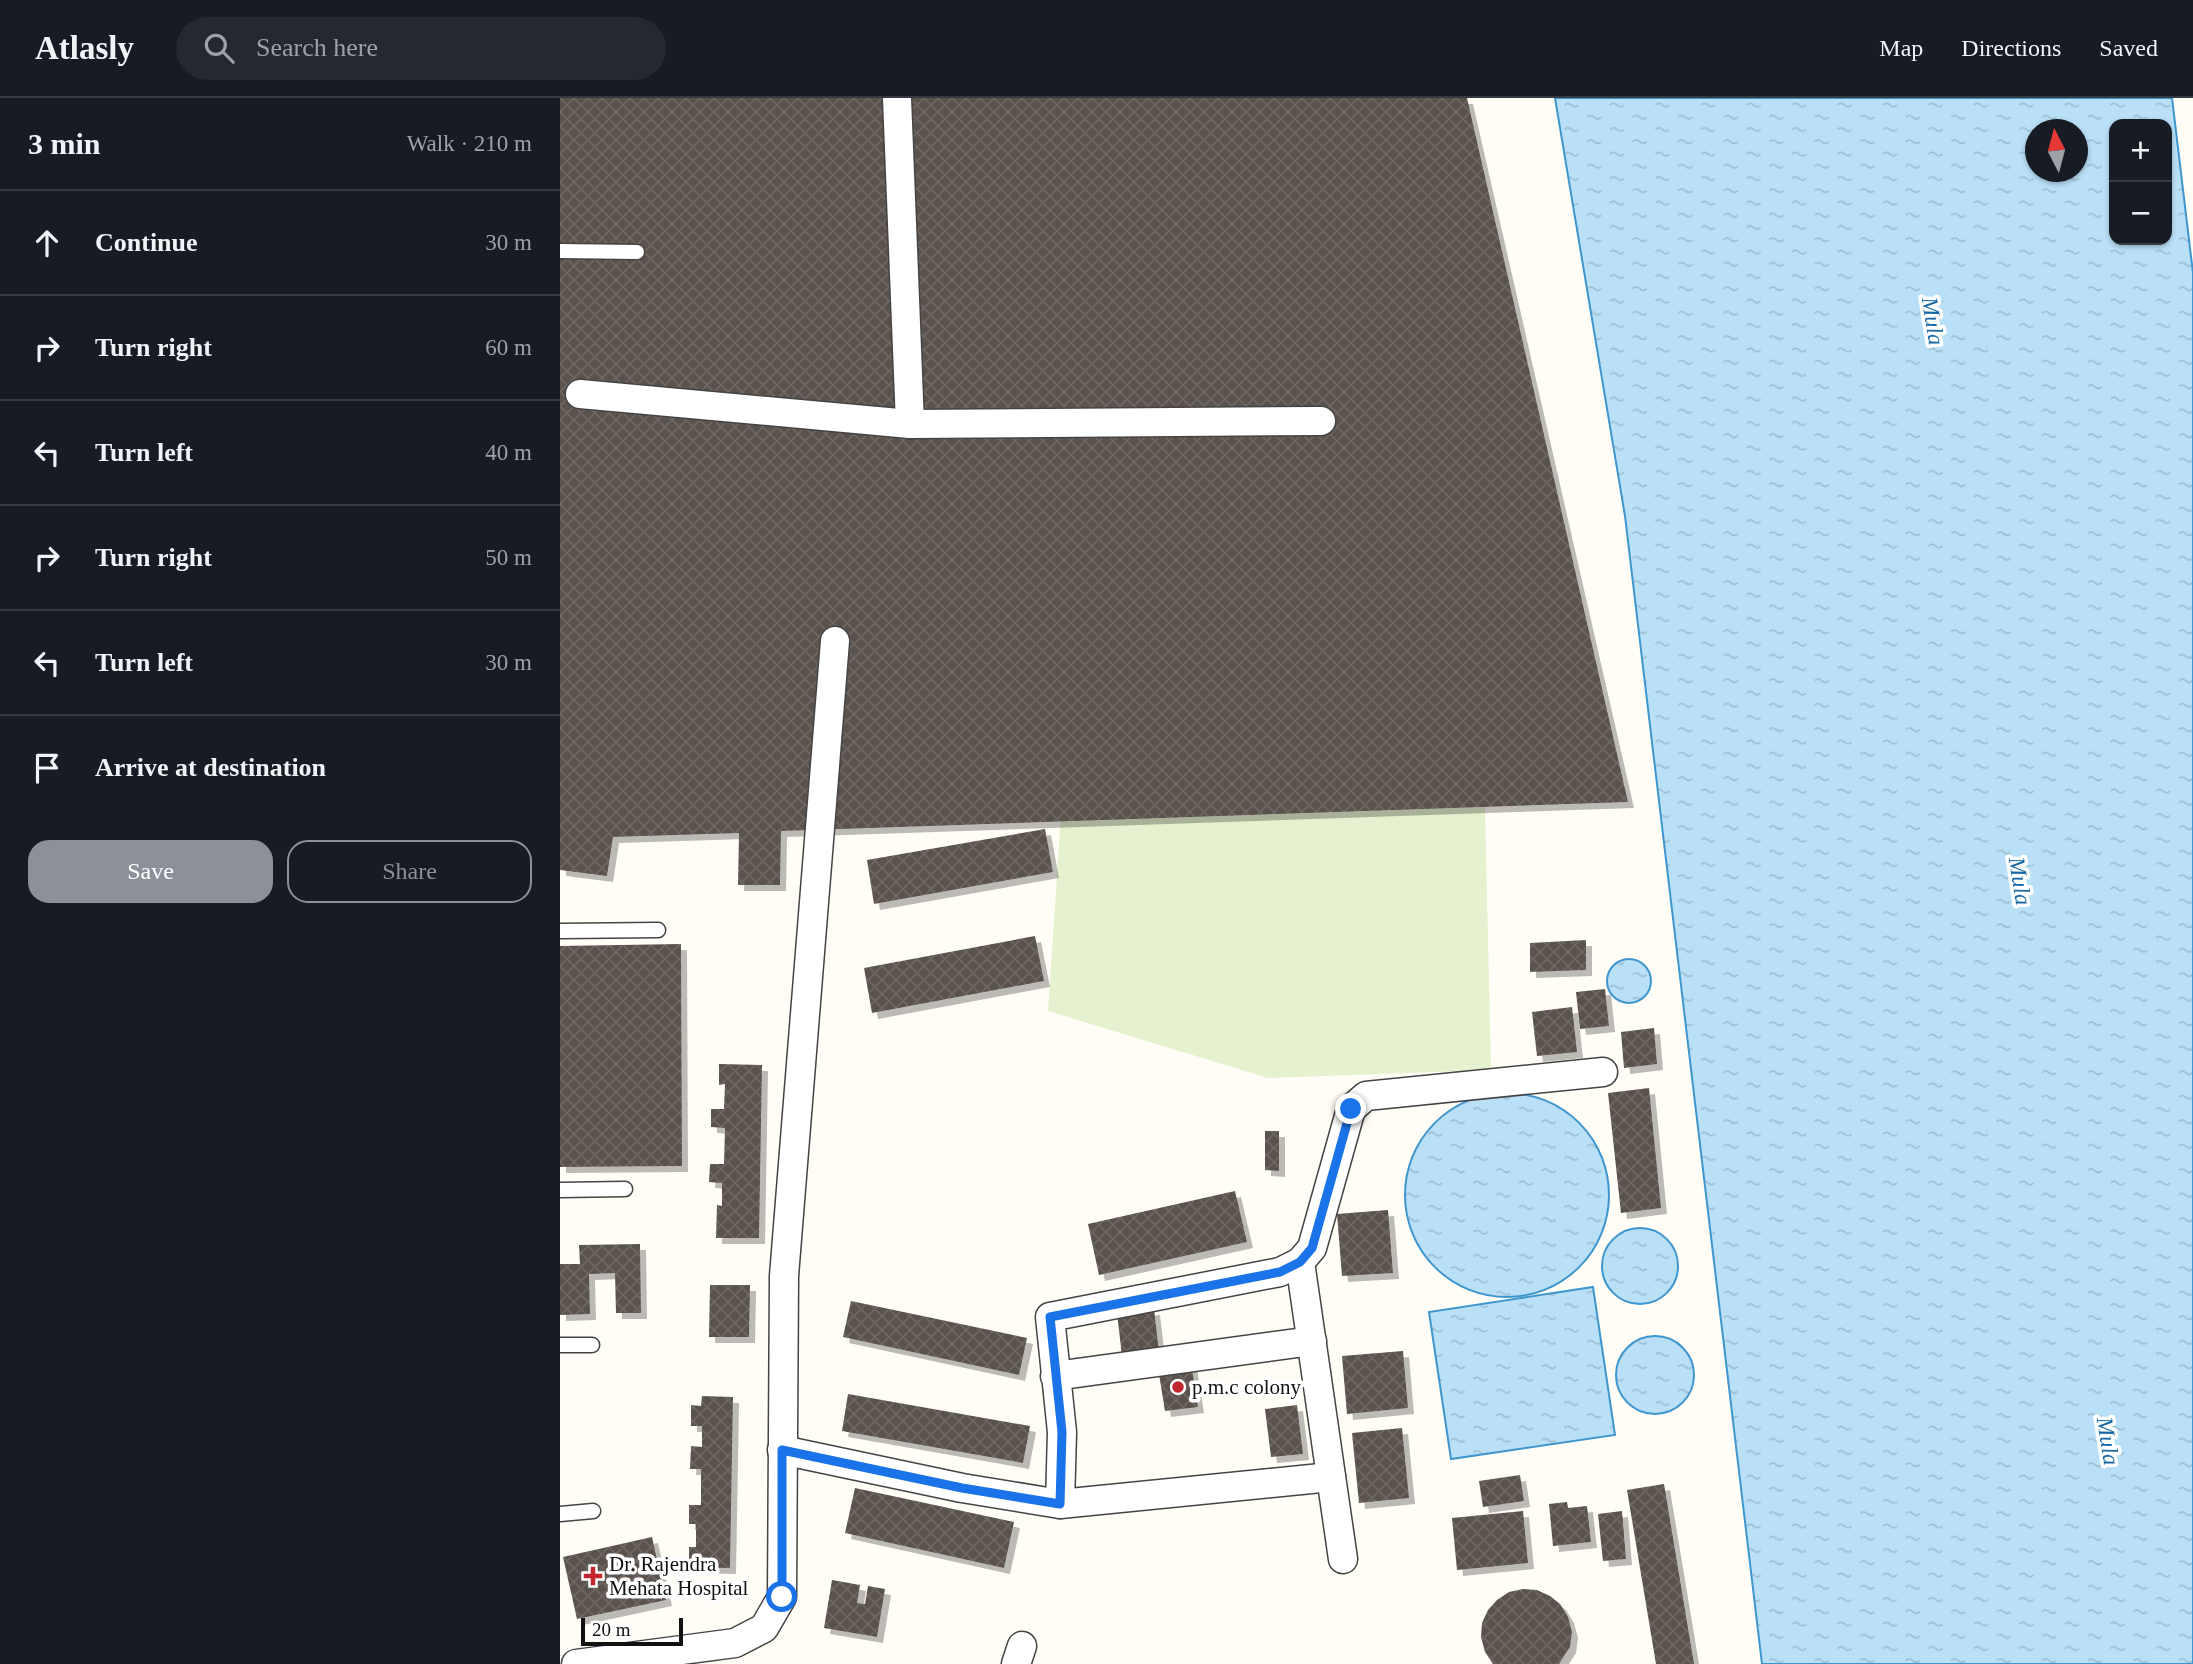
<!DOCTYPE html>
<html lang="en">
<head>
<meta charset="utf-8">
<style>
	:root { --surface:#171b24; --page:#242831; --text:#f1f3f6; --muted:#9ea1a6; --line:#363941; --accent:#8c9099 }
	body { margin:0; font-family:"Times New Roman",serif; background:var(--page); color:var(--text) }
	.controls { position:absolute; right:21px; top:21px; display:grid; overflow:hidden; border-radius:14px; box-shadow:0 2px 5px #0004 }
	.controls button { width:63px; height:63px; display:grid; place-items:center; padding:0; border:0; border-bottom:2px solid var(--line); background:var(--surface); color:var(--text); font:35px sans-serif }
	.compass { position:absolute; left:1465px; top:21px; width:63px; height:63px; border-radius:50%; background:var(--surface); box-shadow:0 2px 5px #0004; rotate:354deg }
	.scale { position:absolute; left:21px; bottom:18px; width:102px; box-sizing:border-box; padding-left:7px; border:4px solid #111; border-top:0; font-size:19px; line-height:24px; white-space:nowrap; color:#111; -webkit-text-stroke:5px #fff; paint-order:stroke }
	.stop { position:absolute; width:21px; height:21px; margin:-16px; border:5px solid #1a73e8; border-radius:50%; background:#fff }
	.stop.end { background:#1a73e8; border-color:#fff; box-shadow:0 2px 7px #0008 }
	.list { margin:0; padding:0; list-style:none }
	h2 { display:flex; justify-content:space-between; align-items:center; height:91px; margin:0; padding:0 28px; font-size:30px }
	h2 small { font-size:23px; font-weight:400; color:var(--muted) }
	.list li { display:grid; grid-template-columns:46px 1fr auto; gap:21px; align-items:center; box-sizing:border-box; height:105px; padding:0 28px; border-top:2px solid var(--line) }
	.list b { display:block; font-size:26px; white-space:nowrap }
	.list em { font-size:23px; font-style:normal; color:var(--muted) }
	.actions { display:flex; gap:14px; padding:21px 28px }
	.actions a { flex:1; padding:16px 0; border:2px solid var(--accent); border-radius:21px; text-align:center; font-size:24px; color:var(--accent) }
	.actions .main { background:var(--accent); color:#fff }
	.icon { flex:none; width:38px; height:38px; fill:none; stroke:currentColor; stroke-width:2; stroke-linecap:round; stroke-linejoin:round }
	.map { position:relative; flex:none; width:1633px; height:1566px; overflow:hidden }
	header { display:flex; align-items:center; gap:42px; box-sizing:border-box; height:98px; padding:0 35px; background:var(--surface); border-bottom:2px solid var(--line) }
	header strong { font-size:33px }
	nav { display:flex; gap:38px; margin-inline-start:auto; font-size:24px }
	.search { width:490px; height:63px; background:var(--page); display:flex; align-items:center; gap:18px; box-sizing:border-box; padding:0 24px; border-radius:38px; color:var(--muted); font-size:26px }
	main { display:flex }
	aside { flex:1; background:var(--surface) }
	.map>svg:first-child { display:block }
	.pitch { fill:#e6f2cf }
	.water { fill:url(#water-ripples); stroke:#3f96cf; stroke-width:2; fill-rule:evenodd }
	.building { fill:url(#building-cross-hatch); filter:url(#shadow) }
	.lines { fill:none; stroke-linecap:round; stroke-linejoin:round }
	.lane-casing { stroke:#444; stroke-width:17 }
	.street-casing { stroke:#444; stroke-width:31 }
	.lane { stroke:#fff; stroke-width:14 }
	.street { stroke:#fff; stroke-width:28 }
	.route { stroke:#1a73e8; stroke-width:9 }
	.poi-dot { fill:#c4262e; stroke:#fff; stroke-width:2.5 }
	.labels { text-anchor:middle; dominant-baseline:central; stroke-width:7; stroke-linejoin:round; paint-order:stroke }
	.poi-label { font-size:21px; fill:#111; stroke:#fff; text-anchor:start }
	.water-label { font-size:23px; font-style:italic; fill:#1768a6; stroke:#fff }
</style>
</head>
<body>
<header>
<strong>Atlasly</strong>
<div class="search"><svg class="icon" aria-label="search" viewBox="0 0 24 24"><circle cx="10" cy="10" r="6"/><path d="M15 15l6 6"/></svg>Search here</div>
<nav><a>Map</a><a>Directions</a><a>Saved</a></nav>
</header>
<main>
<aside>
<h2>3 min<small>Walk · 210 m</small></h2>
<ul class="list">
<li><svg class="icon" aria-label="ahead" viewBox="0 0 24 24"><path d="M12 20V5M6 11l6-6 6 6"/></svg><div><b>Continue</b></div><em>30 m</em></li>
<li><svg class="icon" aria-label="right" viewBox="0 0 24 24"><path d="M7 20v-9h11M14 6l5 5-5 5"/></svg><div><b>Turn right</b></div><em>60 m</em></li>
<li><svg class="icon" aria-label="left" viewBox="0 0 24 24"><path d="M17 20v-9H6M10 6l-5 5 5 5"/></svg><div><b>Turn left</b></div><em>40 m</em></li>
<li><svg class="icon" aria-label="right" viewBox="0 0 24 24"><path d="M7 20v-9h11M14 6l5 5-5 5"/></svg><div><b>Turn right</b></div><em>50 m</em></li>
<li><svg class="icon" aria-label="left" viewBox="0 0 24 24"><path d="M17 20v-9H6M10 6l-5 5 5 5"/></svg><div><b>Turn left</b></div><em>30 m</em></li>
<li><svg class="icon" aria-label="arrive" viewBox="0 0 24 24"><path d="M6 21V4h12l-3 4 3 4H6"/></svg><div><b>Arrive at destination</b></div></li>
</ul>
<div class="actions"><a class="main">Save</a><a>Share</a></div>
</aside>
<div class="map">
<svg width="1633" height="1566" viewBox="0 0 1633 1566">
	<defs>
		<pattern id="water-ripples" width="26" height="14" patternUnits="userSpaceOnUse" patternTransform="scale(1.75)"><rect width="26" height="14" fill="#b9e0f7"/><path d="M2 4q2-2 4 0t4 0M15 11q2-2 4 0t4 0" fill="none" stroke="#9ebfd3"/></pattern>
		<pattern id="building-cross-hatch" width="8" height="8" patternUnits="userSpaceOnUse" patternTransform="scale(1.75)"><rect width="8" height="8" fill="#5a524d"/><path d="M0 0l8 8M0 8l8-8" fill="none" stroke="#6d6662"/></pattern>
		<filter id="shadow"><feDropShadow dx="6" dy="6" stdDeviation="0" flood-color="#0004"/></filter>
	</defs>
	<rect width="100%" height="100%" fill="#fffdf5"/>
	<!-- pitch -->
	<polygon class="pitch" points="921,534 931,972 708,980 488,913 506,641"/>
	<!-- water -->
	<g class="water">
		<path d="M995,0H1612L1633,175V1566H1202L1065,418ZM1607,26V142H1554V26ZM1476,32H1518V74H1476Z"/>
		<circle cx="1069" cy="883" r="22"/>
		<circle cx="947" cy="1097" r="102"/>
		<circle cx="1080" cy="1168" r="38"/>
		<polygon points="1033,1189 1055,1337 891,1361 869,1214"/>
		<circle cx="1095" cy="1277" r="39"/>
	</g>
	<!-- building -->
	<g class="building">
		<polygon points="0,0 907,0 1068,704 221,733 220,787 178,787 179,735 53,739 47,778 0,772"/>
		<polygon points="485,731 493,774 314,806 307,762"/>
		<polygon points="475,838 484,883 312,915 304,870"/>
		<polygon points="1026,842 1026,872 970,874 970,845"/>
		<polygon points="121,846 122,1068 0,1069 0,848"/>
		<polygon points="1045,891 1049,928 1020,931 1016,894"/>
		<polygon points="1012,909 1017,954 977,958 972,914"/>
		<polygon points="1094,930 1097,966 1064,970 1061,934"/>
		<polygon points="159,966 202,967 199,1140 156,1140 157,1107 162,1108 162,1085 149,1084 150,1066 164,1066 165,1030 151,1029 151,1011 164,1011 165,986 159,987"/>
		<polygon points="1089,990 1101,1110 1061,1115 1048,995"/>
		<polygon points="705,1033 719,1033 719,1073 705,1072"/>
		<polygon points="675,1093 687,1144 539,1177 528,1126"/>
		<polygon points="828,1112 833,1175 782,1178 777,1116"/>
		<polygon points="80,1146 81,1215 56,1215 55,1175 29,1176 30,1216 0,1217 0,1166 20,1166 19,1147"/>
		<polygon points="150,1187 190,1187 189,1239 149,1239"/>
		<polygon points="291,1203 467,1240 459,1277 283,1239"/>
		<polygon points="594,1211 599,1254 562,1258 557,1215"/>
		<polygon points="843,1253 848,1310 787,1316 782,1258"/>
		<polygon points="631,1265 638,1309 605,1313 598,1270"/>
		<polygon points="288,1296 470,1328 463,1365 282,1333"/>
		<polygon points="142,1298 173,1299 170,1470 129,1469 129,1449 136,1449 136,1426 129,1426 129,1407 141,1407 141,1371 130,1371 131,1348 142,1349 142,1328 131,1328 131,1307 141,1308"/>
		<polygon points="737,1307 743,1356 711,1359 705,1311"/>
		<polygon points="842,1330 849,1400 799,1405 792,1335"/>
		<polygon points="960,1377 964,1403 923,1409 919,1383"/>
		<polygon points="1104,1386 1134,1566 1096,1566 1067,1392"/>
		<polygon points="295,1390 454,1424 444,1470 285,1435"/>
		<polygon points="1007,1404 1008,1410 1027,1408 1031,1444 993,1448 989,1406"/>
		<polygon points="963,1413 968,1465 897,1472 892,1420"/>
		<polygon points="1062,1413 1066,1461 1043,1463 1038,1416"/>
		<polygon points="92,1439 106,1502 17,1521 3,1459"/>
		<polygon points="272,1482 300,1487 297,1505 305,1506 308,1488 325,1491 317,1539 264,1530"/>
		<polygon points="963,1491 977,1492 990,1498 1000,1506 1008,1519 1012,1534 1010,1549 999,1566 933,1566 925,1554 921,1539 922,1525 928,1512 937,1502 949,1494"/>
	</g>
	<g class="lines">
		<defs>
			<g id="lane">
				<polyline points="0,153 77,154"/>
				<polyline points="0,833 98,832"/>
				<polyline points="0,1092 65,1091"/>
				<polyline points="0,1247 32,1247"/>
				<polyline points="0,1416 33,1413"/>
			</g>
			<g id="street">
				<polyline points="337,0 350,326"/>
				<polyline points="20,296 350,326 761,323"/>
				<polyline points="740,1164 783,1461"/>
				<polyline points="495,1278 752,1243"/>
				<polyline points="222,1352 402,1390 500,1406 502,1334 490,1219 720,1174 740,1164 752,1150 791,1011 806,998 1043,974"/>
				<polyline points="500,1406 771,1379"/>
				<polyline points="16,1566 175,1545 204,1530 222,1499 224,1178 275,543"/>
				<polyline points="456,1566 462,1548"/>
			</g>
		</defs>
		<!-- lane casing -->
		<use href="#lane" class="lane-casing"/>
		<!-- street casing -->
		<use href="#street" class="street-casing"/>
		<!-- lane -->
		<use href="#lane" class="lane"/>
		<!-- street -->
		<use href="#street" class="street"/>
	</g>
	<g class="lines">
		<!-- route -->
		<polyline class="route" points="222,1499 222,1352 402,1390 500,1406 502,1334 490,1219 720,1174 740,1164 752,1150 791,1011"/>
	</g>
	<!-- markers -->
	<g class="poi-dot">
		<circle cx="618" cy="1289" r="7"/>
		<path d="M29.5 1467.5h7v7h7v7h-7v7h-7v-7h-7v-7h7z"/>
	</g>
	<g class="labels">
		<!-- poi labels -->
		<g class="poi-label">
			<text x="632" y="1289">p.m.c colony</text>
			<text x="49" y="1466">Dr. Rajendra<tspan x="49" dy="24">Mehata Hospital</tspan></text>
		</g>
		<!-- water labels -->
		<g class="water-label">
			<text transform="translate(1373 223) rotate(81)">Mula</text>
			<text transform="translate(1460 783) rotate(81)">Mula</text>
			<text transform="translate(1548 1343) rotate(81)">Mula</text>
		</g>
	</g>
</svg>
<div class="controls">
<button>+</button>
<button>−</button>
</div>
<svg class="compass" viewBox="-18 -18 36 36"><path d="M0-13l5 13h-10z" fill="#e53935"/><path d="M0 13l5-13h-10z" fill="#9ea1a6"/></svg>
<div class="scale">20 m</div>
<div class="stop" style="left:222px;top:1499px"></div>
<div class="stop end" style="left:791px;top:1011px"></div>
</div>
</main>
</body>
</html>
